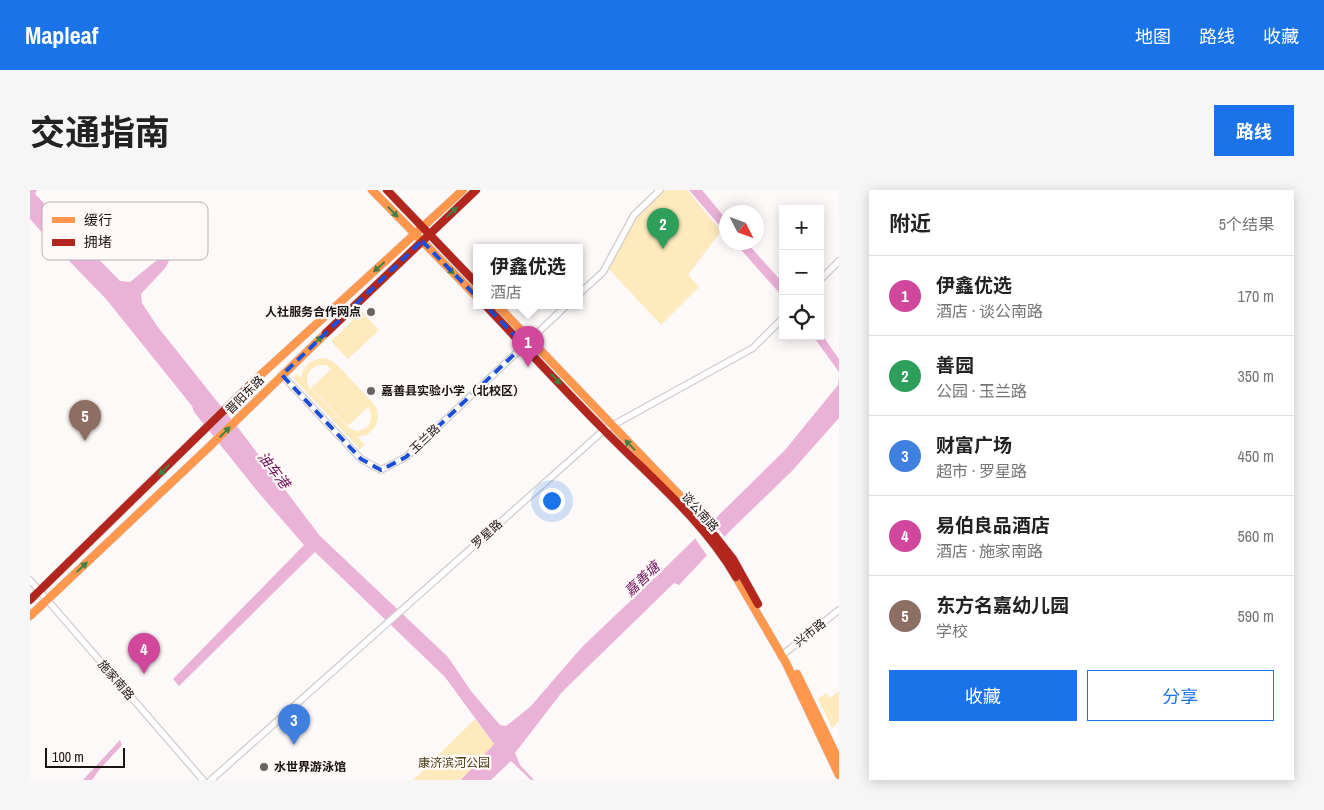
<!DOCTYPE html>
<html lang="zh">
<head>
<meta charset="utf-8">
<style>
	:root { --surface:#fff; --page:#f6f6f6; --text:#222; --muted:#767676; --line:#e0e0e0; --accent:#1a73e8 }
	body { margin:0; font-family:"Archivo Narrow","Noto Sans SC",sans-serif; background:var(--page); color:var(--text) }
	.controls { position:absolute; right:15px; top:15px; display:grid; overflow:hidden; border-radius:0px; box-shadow:0 2px 12px #0003 }
	.controls button { width:45px; height:45px; display:grid; place-items:center; padding:0; border:0; border-bottom:1px solid var(--line); background:var(--surface); color:var(--text); font:25px sans-serif }
	.compass { position:absolute; left:689px; top:15px; width:45px; height:45px; border-radius:50%; background:var(--surface); box-shadow:0 2px 12px #0003; rotate:132deg }
	.scale { position:absolute; left:15px; bottom:12px; width:80px; box-sizing:border-box; padding-left:5px; border:2px solid #191413; border-top:0; font-size:14px; line-height:18px; white-space:nowrap; color:#191413; -webkit-text-stroke:4px #fef8f7; paint-order:stroke }
	.you { position:absolute; left:521px; top:310px; width:18px; height:18px; margin:-12px; border:4px solid #fff; border-radius:50%; background:#1a73e8; box-shadow:0 0 0 8px #1a73e833 }
	.badge { display:grid; place-items:center; width:32px; height:32px; border-radius:50%; background:var(--accent); color:#fff; font-size:16px; font-weight:700 }
	.pin { position:absolute; translate:-50% -41px; filter:drop-shadow(0 1px 2px #0008) }
	.pin::after { content:''; position:absolute; top:26px; width:18px; height:15px; background:inherit; clip-path:polygon(0 0,100% 0,50% 100%) }
	.popup { position:absolute; left:443px; top:54px; width:110px; height:65px; box-sizing:border-box; display:grid; place-content:center; border-radius:0px; background:var(--surface); filter:drop-shadow(0 1px 4px #0005); font-size:16px; white-space:nowrap; color:var(--muted) }
	.popup b { font-size:19px; color:var(--text) }
	.popup::after { content:''; position:absolute; left:50%; top:100%; margin-left:-10px; border:10px solid transparent; border-top-color:var(--surface) }
	.list { margin:0; padding:0; list-style:none }
	h2 { display:flex; justify-content:space-between; align-items:center; height:65px; margin:0; padding:0 20px; font-size:21px }
	h2 small { font-size:16px; font-weight:400; color:var(--muted) }
	.list li { display:grid; grid-template-columns:32px 1fr auto; gap:15px; align-items:center; box-sizing:border-box; height:80px; padding:0 20px; border-top:1px solid var(--line) }
	.list b { display:block; font-size:19px; white-space:nowrap }
	.list p { margin:0; font-size:16px; white-space:nowrap; color:var(--muted) }
	.list em { font-size:16px; font-style:normal; color:var(--muted) }
	.actions { display:flex; gap:10px; padding:15px 20px }
	.actions a { flex:1; padding:11px 0; border:1px solid var(--accent); border-radius:0px; text-align:center; font-size:18px; color:var(--accent) }
	.actions .main { background:var(--accent); color:#fff }
	.icon { flex:none; width:28px; height:28px; fill:none; stroke:currentColor; stroke-width:2; stroke-linecap:round; stroke-linejoin:round }
	.map { position:relative; flex:none; width:809px; height:590px; overflow:hidden; border-radius:0px }
	header { display:flex; align-items:center; gap:30px; box-sizing:border-box; height:70px; padding:0 25px; background:var(--accent); color:#fff }
	header strong { font-size:24px }
	nav { display:flex; gap:28px; margin-inline-start:auto; font-size:18px }
	.intro { display:flex; align-items:center; justify-content:space-between; box-sizing:border-box; height:120px; padding:0 30px }
	h1 { margin:0; font-size:35px }
	.button { padding:12px 22px; border-radius:0px; background:var(--accent); color:#fff; font-size:18px; font-weight:700 }
	main { display:flex; gap:30px; padding:0 30px }
	aside { flex:1; background:var(--surface); border-radius:0px; box-shadow:0 2px 12px #0003 }
	.map>svg:first-child { display:block }
	.green { fill:#feeabd; fill-rule:evenodd }
	.water { fill:#ebb2d8 }
	.pier { fill:#fdf9f8 }
	.lines { fill:none; stroke-linecap:round; stroke-linejoin:round }
	.street-casing { stroke:#d1cccb; stroke-width:8 }
	.slow-casing { stroke:#d1cccb; stroke-width:9 }
	.jam-casing { stroke:#d1cccb; stroke-width:9 }
	.street { stroke:#fffefe; stroke-width:5.5 }
	.slow { stroke:#ff974d; stroke-width:8 }
	.jam { stroke:#b3261e; stroke-width:8 }
	.oneway { fill:#427f42 }
	.marked { fill:none; stroke:#1d4ed8; stroke-width:4; stroke-dasharray:10 6; stroke-linejoin:round }
	.poi-dot { fill:#696463; stroke:#fef8f7; stroke-width:2 }
	.labels { text-anchor:middle; dominant-baseline:central; stroke-width:4.5; stroke-linejoin:round; paint-order:stroke }
	.poi-label { font-size:12px; font-weight:bold; fill:#191413; stroke:#fef8f7; text-anchor:start }
	.street-label { font-size:12px; fill:#191413; stroke:#fef8f7 }
	.park-label { font-size:12px; fill:#4a3b13; stroke:#fef8f7 }
	.water-label { font-size:14px; font-style:italic; fill:#6f0e5a; stroke:#fef8f7 }
	.key { fill:#fef8f7; stroke:#b9b4b3; stroke-width:1 }
	.key-label { font-size:14px; fill:#191413 }
</style>
</head>
<body>
<header>
<strong>Mapleaf</strong>
<nav><a>地图</a><a>路线</a><a>收藏</a></nav>
</header>
<div class="intro"><h1>交通指南</h1><a class="button">路线</a></div>
<main>
<div class="map">
<svg width="809" height="590" viewBox="0 0 809 590">
	<rect width="100%" height="100%" fill="#fdf9f8"/>
	<!-- green -->
	<g class="green">
		<polygon points="634,0 657,0 691,41 658,85 669,97 631,135 578,78 606,26"/>
		<polygon points="332,122 349,140 318,169 301,151"/>
		<path d="M292,168L298,169L306,174L344,214L347,220L348,229L345,237L337,245L327,247L335,255L330,259L263,188L267,184L271,188C273,176 280,170 292,168ZM290,175H296L301,179L281,198L318,236L338,217C343,224 342,232 336,238L327,241L319,238L279,197C274,187 278,178 290,175Z"/>
		<polygon points="809,501 809,531 802,538 788,509 796,503 800,508"/>
		<polygon points="445,529 464,554 431,590 383,590"/>
	</g>
	<!-- water -->
	<g class="water">
		<polygon points="0,0 7,0 5,4 90,91 100,92 138,61 141,66 136,77 111,104 112,113 127,136 209,239 290,346 418,467 441,501 470,535 476,536 500,517 552,457 637,376 755,260 808,195 809,187 809,228 762,281 701,340 649,395 644,393 532,502 485,563 490,575 504,590 501,590 481,571 461,590 431,590 464,554 415,487 285,362 149,496 143,489 274,355 228,302 164,222 162,216 76,109 16,47 0,29"/>
		<polygon points="659,0 672,0 696,29 696,43"/>
		<polygon points="705,53 717,53 753,93 753,107"/>
		<polygon points="790,142 809,169 809,182 783,146 790,146"/>
		<polygon points="90,550 92,555 69,580 62,590 53,590"/>
	</g>
	<!-- pier -->
	<polygon class="pier" points="681,329 696,349 678,367 664,347"/>
	<g class="lines">
		<defs>
			<g id="street">
				<polyline points="790,90 809,71"/>
				<polyline points="549,104 573,82 604,25 630,0"/>
				<polyline points="252,185 331,269 351,280 376,267 536,116"/>
				<polyline points="0,390 173,590"/>
				<polyline points="751,466 809,420"/>
				<polyline points="181,590 574,240 723,158 753,128"/>
			</g>
			<g id="slow">
				<polyline points="342,0 447,107"/>
				<polyline points="468,116 657,313"/>
				<polyline points="224,191 433,0"/>
				<polyline points="706,387 756,473 809,585"/>
				<polyline points="0,426 179,257 296,143"/>
				<polyline points="767,484 809,571"/>
			</g>
			<g id="jam">
				<polyline points="357,0 447,94"/>
				<path d="M456,116C495,157 534,200 574,240C620,287 673,330 706,387"/>
				<polyline points="296,143 446,0"/>
				<polyline points="657,313 670,327 703,369 728,414"/>
				<polyline points="0,410 224,191"/>
			</g>
		</defs>
		<!-- street casing -->
		<use href="#street" class="street-casing"/>
		<!-- slow casing -->
		<use href="#slow" class="slow-casing"/>
		<!-- jam casing -->
		<use href="#jam" class="jam-casing"/>
		<!-- street -->
		<use href="#street" class="street"/>
		<!-- slow -->
		<use href="#slow" class="slow"/>
		<!-- jam -->
		<use href="#jam" class="jam"/>
	</g>
	<!-- one-way arrows -->
	<defs><path id="oneway-solid" d="M-6-.8H1V-3.2L6.5 0L1 3.2V.8H-6Z" transform="scale(1.25)"/></defs>
	<g class="oneway">
		<use href="#oneway-solid" transform="translate(363 22) rotate(46)"/>
		<use href="#oneway-solid" transform="translate(422 22) rotate(-43)"/>
		<use href="#oneway-solid" transform="translate(349 77) rotate(138)"/>
		<use href="#oneway-solid" transform="translate(419 79) rotate(45)"/>
		<use href="#oneway-solid" transform="translate(287 151) rotate(-44)"/>
		<use href="#oneway-solid" transform="translate(526 189) rotate(47)"/>
		<use href="#oneway-solid" transform="translate(195 242) rotate(-44)"/>
		<use href="#oneway-solid" transform="translate(600 255) rotate(-134)"/>
		<use href="#oneway-solid" transform="translate(134 280) rotate(136)"/>
		<use href="#oneway-solid" transform="translate(52 377) rotate(-43)"/>
	</g>
	<!-- marked area -->
	<path class="marked" d="M392,51L494,155L376,267L351,280L331,269L252,185Z"/>
	<!-- markers -->
	<g class="poi-dot">
		<circle cx="341" cy="122" r="5"/>
		<circle cx="341" cy="201" r="5"/>
		<circle cx="234" cy="577" r="5"/>
	</g>
	<g class="labels">
		<!-- poi labels -->
		<g class="poi-label">
			<text x="331" y="122" text-anchor="end">人社服务合作网点</text>
			<text x="351" y="201">嘉善县实验小学（北校区）</text>
			<text x="244" y="577">水世界游泳馆</text>
		</g>
		<!-- street labels -->
		<g class="street-label">
			<text transform="translate(215 205) rotate(-45)">晋阳东路</text>
			<text transform="translate(395 249) rotate(-43)">玉兰路</text>
			<text transform="translate(670 322) rotate(48)">谈公南路</text>
			<text transform="translate(457 344) rotate(-42)">罗星路</text>
			<text transform="translate(780 443) rotate(-39)">兴市路</text>
			<text transform="translate(86 490) rotate(49)">施家南路</text>
		</g>
		<!-- park labels -->
		<g class="park-label">
			<text x="424" y="573">康济滨河公园</text>
		</g>
		<!-- water labels -->
		<g class="water-label">
			<text transform="translate(244 280) rotate(52)">油车港</text>
			<text transform="translate(612 389) rotate(-44)">嘉善塘</text>
		</g>
	</g>
	<!-- legend -->
	<rect x="12" y="12" width="166" height="58" rx="8" class="key"/>
	<rect x="22" y="27" width="23" height="6" fill="#ff974d"/>
	<rect x="22" y="49" width="23" height="7" fill="#b3261e"/>
	<g class="key-label">
		<text x="54" y="35">缓行</text>
		<text x="54" y="57">拥堵</text>
	</g>
</svg>
<div class="controls">
<button>+</button>
<button>−</button>
<button><svg class="icon" aria-label="locate" viewBox="0 0 24 24"><circle cx="12" cy="12" r="6"/><path d="M12 2v4M12 18v4M2 12h4M18 12h4"/></svg></button>
</div>
<svg class="compass" viewBox="-18 -18 36 36"><path d="M0-13l5 13h-10z" fill="#e53935"/><path d="M0 13l5-13h-10z" fill="#767676"/></svg>
<div class="scale">100 m</div>
<div class="you"></div>
<div class="pin badge" style="left:498px;top:177px;background:#d1479c">1</div>
<div class="popup"><b>伊鑫优选</b>酒店</div>
<div class="pin badge" style="left:633px;top:59px;background:#2e9e5b">2</div>
<div class="pin badge" style="left:264px;top:555px;background:#3f7fe0">3</div>
<div class="pin badge" style="left:114px;top:484px;background:#d1479c">4</div>
<div class="pin badge" style="left:55px;top:251px;background:#8d6e63">5</div>
</div>
<aside>
<h2>附近<small>5个结果</small></h2>
<ul class="list">
<li><span class="badge" style="background:#d1479c">1</span><div><b>伊鑫优选</b><p>酒店 · 谈公南路</p></div><em>170 m</em></li>
<li><span class="badge" style="background:#2e9e5b">2</span><div><b>善园</b><p>公园 · 玉兰路</p></div><em>350 m</em></li>
<li><span class="badge" style="background:#3f7fe0">3</span><div><b>财富广场</b><p>超市 · 罗星路</p></div><em>450 m</em></li>
<li><span class="badge" style="background:#d1479c">4</span><div><b>易伯良品酒店</b><p>酒店 · 施家南路</p></div><em>560 m</em></li>
<li><span class="badge" style="background:#8d6e63">5</span><div><b>东方名嘉幼儿园</b><p>学校</p></div><em>590 m</em></li>
</ul>
<div class="actions"><a class="main">收藏</a><a>分享</a></div>
</aside>
</main>
</body>
</html>
